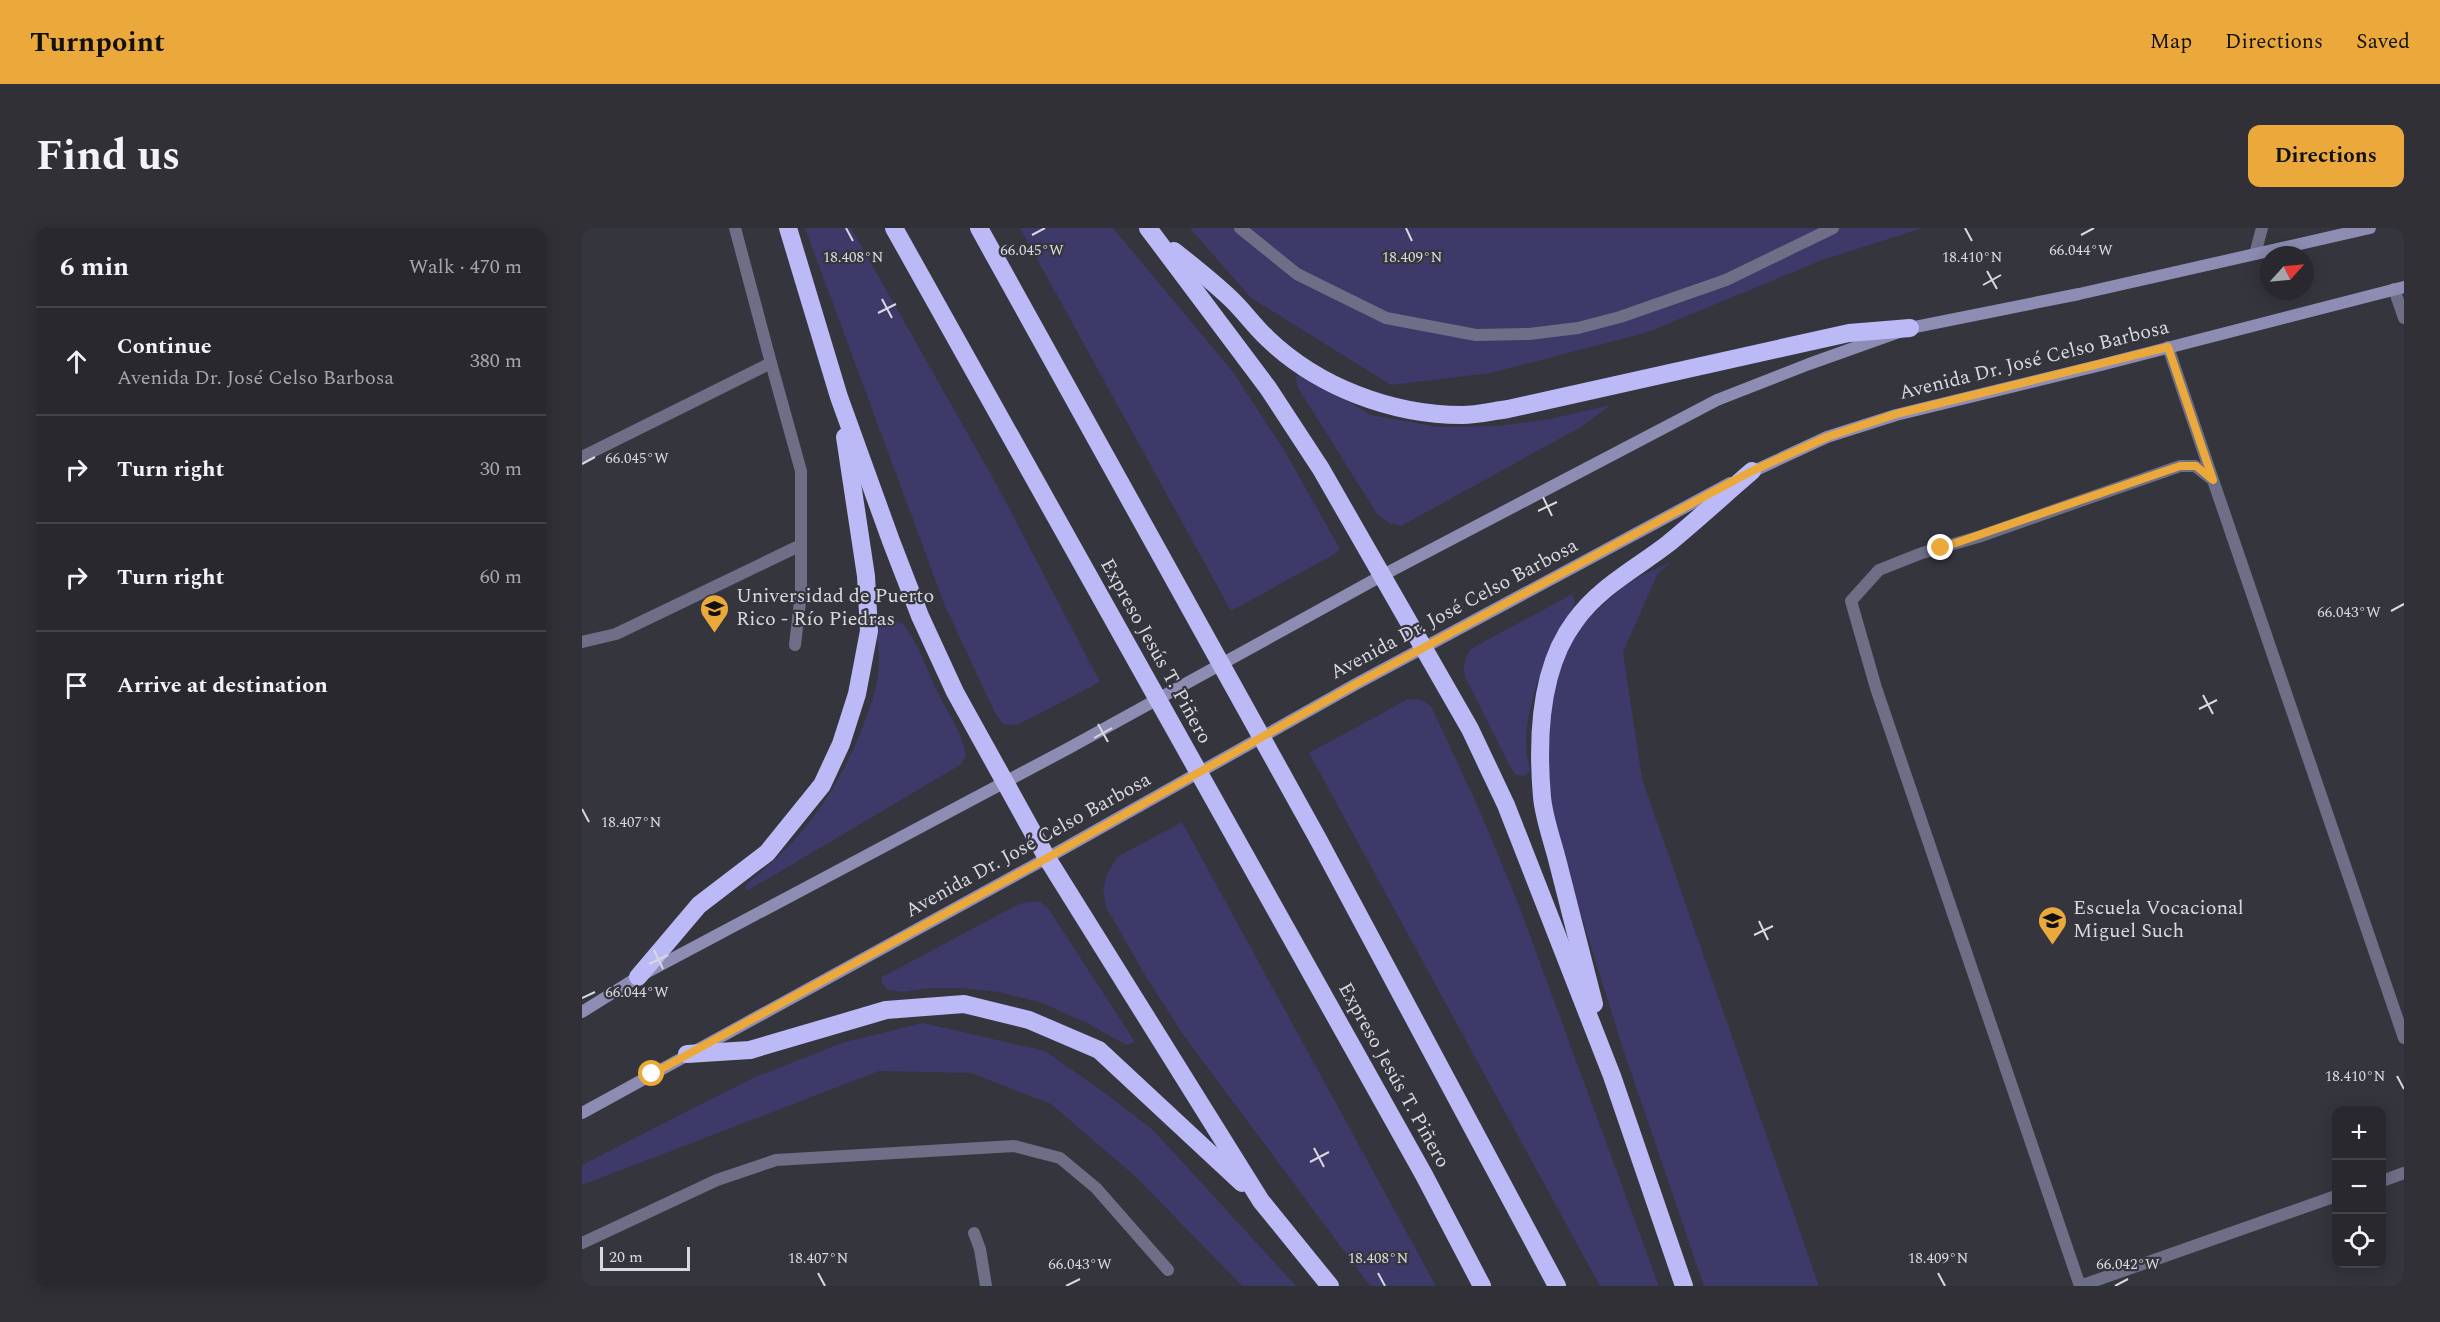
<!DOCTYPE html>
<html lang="en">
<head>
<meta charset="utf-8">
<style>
	:root { --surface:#28282e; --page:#303036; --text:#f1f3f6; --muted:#a5a6aa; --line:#44444a; --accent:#eca93b }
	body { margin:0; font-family:Spectral,serif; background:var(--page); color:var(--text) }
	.controls { position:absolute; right:18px; bottom:18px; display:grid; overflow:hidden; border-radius:12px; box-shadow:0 3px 15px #0003 }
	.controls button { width:54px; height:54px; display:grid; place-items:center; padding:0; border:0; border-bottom:2px solid var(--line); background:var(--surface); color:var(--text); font:30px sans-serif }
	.compass { position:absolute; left:1678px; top:18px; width:54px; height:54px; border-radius:50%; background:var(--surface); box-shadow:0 3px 15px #0003; rotate:63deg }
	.scale { position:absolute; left:18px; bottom:15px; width:90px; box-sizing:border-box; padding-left:6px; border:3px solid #d8d8de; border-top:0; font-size:16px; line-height:21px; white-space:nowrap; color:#d8d8de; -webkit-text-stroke:4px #35353e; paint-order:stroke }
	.stop { position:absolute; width:18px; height:18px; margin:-14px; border:4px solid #eca93b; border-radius:50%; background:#fff }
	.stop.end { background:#eca93b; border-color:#fff; box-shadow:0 2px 6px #0008 }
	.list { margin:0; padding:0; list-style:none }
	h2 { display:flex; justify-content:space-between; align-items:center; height:78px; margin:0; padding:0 24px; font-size:26px }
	h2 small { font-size:20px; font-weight:400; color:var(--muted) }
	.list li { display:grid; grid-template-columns:39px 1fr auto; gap:18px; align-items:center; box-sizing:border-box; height:108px; padding:0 24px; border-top:2px solid var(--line) }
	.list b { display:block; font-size:22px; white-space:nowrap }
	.list p { margin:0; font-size:20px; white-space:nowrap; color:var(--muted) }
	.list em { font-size:20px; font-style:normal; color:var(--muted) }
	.icon { flex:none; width:33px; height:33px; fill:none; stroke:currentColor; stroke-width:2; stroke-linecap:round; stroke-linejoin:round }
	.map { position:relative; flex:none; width:1822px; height:1058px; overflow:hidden; border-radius:12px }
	header { display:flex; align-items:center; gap:36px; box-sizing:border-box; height:84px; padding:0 30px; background:var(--accent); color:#111 }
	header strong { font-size:28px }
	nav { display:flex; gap:33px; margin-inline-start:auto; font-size:21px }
	.intro { display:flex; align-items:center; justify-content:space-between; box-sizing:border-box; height:144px; padding:0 36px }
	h1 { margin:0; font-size:42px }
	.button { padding:15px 27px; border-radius:12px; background:var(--accent); color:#111; font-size:21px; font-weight:700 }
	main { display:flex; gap:36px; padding:0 36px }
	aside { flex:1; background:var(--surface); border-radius:12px; box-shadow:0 3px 15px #0003 }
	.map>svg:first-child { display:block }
	.green { fill:#3d3968 }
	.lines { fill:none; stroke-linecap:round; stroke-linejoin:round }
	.service { stroke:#6e6e87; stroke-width:12 }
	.minor { stroke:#6e6e87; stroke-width:12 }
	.secondary { stroke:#8d8db4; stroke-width:12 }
	.motorway { stroke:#bbb9f6; stroke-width:18 }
	.route { stroke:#eca93b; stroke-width:8 }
	.ticks { fill:none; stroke:#d8d8de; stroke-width:2 }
	.labels { text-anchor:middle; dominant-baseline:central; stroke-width:4.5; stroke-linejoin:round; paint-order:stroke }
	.street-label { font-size:20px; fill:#d8d8de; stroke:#35353e }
	.poi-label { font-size:20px; fill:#d8d8de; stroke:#35353e; text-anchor:start }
	.ticks-label { font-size:15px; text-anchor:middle; fill:#d8d8de; stroke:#35353e; stroke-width:4.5; stroke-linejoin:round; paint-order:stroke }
</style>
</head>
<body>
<header>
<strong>Turnpoint</strong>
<nav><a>Map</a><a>Directions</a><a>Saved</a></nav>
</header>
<div class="intro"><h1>Find us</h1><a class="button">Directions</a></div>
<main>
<aside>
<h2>6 min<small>Walk · 470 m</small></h2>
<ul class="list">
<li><svg class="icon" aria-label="ahead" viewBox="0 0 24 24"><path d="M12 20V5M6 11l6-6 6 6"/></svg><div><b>Continue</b><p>Avenida Dr. José Celso Barbosa</p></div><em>380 m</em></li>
<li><svg class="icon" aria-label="right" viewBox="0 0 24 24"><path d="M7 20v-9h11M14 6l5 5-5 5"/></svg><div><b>Turn right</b></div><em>30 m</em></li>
<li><svg class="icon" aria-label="right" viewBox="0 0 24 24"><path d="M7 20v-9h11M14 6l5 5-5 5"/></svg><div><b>Turn right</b></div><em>60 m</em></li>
<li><svg class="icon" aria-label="arrive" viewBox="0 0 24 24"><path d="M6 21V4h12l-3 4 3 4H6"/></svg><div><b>Arrive at destination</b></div></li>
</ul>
</aside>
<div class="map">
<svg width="1822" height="1058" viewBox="0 0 1822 1058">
	<rect width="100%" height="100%" fill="#35353e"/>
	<!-- green -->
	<g class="green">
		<polygon points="223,0 269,0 416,259 518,454 435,497 422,496 414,487 363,378"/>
		<polygon points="438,0 531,0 651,144 702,222 758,321 749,328 649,383"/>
		<polygon points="608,0 1341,0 1240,32 1066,104 909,145 809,157 669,70"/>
		<polygon points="724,147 789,187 857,199 915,198 968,191 1029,177 999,199 819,298 807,295 795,286 715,158 714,148"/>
		<polygon points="1091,333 1076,345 1041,424 1060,551 1237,1058 1122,1058 1041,821 972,600 964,520 969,475 984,422 997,398 1041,359 1060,347"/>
		<path d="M990,366L993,373C990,385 981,394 976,406C959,440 945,477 944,516C944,525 947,534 948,543L942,548L932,546L884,451C880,438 882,432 889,421Z"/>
		<path d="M307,393L320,395C337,415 344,441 356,465C366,485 381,505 384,528L378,537L165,663L163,659L167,654C231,603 265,548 291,470C295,458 297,441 297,429C297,419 292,405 299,397C300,397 307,393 307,393Z"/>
		<polygon points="826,471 839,472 849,478 897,581 936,675 1077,1058 1018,1058 727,525"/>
		<polygon points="600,594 854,1058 788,1058 600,805 563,747 524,679 521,661 525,646 535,629"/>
		<polygon points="446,674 458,674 466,680 553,814 544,817 507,796 458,774 417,764 379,760 349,760 321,764 306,762 300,755 300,749 437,676"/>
		<polygon points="341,795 463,823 527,868 571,902 714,1058 660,1058 554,949 469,876 389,845 297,843 0,957 0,937 171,850 260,815"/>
	</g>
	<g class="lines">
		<!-- service -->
		<g class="service">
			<polyline points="658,0 715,46 804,90 894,107 947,106 996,100 1038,89 1144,52 1251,0"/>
			<polyline points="1673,26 1680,0"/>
			<polyline points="1586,119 1631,252"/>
			<polyline points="189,135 219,243 219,365 213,417"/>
			<polyline points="0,229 189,135 153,0"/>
			<polyline points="0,414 34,406 219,317"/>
			<polyline points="1800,953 1822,945"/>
			<polyline points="392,1005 398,1021 404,1058"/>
			<polyline points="0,1015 135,952 194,932 432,918 478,930 514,960 586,1042"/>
			<polyline points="1498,1058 1294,460 1269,373 1297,342 1340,325 1396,309 1598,238 1613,238 1631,252 1822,810"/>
			<polyline points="1498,1058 1754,968"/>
		</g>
		<!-- minor -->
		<polyline class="minor" points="1812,61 1822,90"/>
		<!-- secondary -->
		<g class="secondary">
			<polyline points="1163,247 1245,209 1314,187 1519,137 1822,59"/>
			<polyline points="0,784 56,749 487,520 801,347 1135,172 1227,136 1328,100 1497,66 1788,0"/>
			<polyline points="0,885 465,630 774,456 1148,255"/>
		</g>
		<!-- motorway -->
		<g class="motorway">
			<polyline points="206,0 257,169 309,313 338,388 373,464 465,630 679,973 748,1058"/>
			<polyline points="312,0 842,947 900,1058"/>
			<polyline points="397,0 736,611 975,1058"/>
			<polyline points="566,0 686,160 739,241 888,501 924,577 1030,848 1102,1058"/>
			<path d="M592,23C611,38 630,53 648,70C661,82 672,98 685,110C736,159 810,187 880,187C895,187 911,183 926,181L1267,105L1328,100"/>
			<polyline points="56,749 117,677 185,625 240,557 259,516 275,466 287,403 284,348 263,209"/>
			<path d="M1012,776C1000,729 988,682 976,635C971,614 962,591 960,569C955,511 957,441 993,393C1017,359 1055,340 1087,315C1115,292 1142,267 1170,243"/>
			<polyline points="105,826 168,822 304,782 382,776 447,792 517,822 660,955"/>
		</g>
	</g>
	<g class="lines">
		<!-- route -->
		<polyline class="route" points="70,846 465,630 774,456 1170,243 1245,209 1314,186 1586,119 1631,252 1614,238 1598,238 1359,320"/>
	</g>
	<!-- ticks -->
	<path class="ticks" d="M264,0L271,13M824,0L830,13M1383,0L1390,13M450,7L463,0M1499,7L1512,0M1405,43L1415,61M1401,57L1419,47M300,71L310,90M296,85L314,76M0,236L13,229M961,269L970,288M956,283L975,274M1809,383L1822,376M1621,467L1631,486M1617,481L1635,472M516,496L526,514M512,510L530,500M0,581L7,594M1177,693L1186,712M1172,707L1191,698M72,722L81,741M67,736L86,727M0,770L13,764M1815,848L1822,861M732,920L742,939M728,934L747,924M236,1045L243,1058M796,1045L803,1058M1356,1045L1363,1058M484,1058L498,1051M1533,1058L1546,1051"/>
	<!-- icons -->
	<defs>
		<symbol id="university-pin" viewBox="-11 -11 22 30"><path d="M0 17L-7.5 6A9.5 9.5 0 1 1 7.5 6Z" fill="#eca93b" stroke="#35353e"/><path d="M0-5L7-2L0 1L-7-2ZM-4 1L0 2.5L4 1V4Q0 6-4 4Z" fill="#111"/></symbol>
		<symbol id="school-pin" viewBox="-11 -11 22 30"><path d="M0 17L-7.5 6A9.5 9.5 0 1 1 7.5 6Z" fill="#eca93b" stroke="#35353e"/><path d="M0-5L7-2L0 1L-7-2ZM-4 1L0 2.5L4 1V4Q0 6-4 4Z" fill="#111"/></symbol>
	</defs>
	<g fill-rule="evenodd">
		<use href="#university-pin" x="116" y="364" width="33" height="45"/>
		<use href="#school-pin" x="1454" y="676" width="33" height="45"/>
	</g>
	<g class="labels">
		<!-- street labels -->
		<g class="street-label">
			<text transform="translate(1452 132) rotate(-14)">Avenida Dr. José Celso Barbosa</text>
			<text transform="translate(872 381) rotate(-28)">Avenida Dr. José Celso Barbosa</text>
			<text transform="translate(574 423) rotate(61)">Expreso Jesús T. Piñero</text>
			<text transform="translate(446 617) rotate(-29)">Avenida Dr. José Celso Barbosa</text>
			<text transform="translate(812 847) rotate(61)">Expreso Jesús T. Piñero</text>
		</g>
		<!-- poi labels -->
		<g class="poi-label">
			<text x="154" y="368">Universidad de Puerto<tspan x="154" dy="23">Rico - Río Piedras</tspan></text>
			<text x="1491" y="680">Escuela Vocacional<tspan x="1491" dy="23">Miguel Such</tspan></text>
		</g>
	</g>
	<g class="ticks-label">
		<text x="450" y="27">66.045°W</text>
		<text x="1499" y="27">66.044°W</text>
		<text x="271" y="34">18.408°N</text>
		<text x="830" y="34">18.409°N</text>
		<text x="1390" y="34">18.410°N</text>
		<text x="55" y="235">66.045°W</text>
		<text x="1767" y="389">66.043°W</text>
		<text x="49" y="599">18.407°N</text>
		<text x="55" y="769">66.044°W</text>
		<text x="1773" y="853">18.410°N</text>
		<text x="236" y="1035">18.407°N</text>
		<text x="796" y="1035">18.408°N</text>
		<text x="1356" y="1035">18.409°N</text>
		<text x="498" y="1041">66.043°W</text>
		<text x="1546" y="1041">66.042°W</text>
	</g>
</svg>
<div class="controls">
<button>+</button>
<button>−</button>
<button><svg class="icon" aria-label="locate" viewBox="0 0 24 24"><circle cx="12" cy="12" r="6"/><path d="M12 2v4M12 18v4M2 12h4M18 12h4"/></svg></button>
</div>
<svg class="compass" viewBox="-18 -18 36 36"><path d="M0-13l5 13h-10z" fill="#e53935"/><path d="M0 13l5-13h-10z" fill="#a5a6aa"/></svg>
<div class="scale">20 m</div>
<div class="stop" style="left:70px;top:846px"></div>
<div class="stop end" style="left:1359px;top:320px"></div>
</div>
</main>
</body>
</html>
